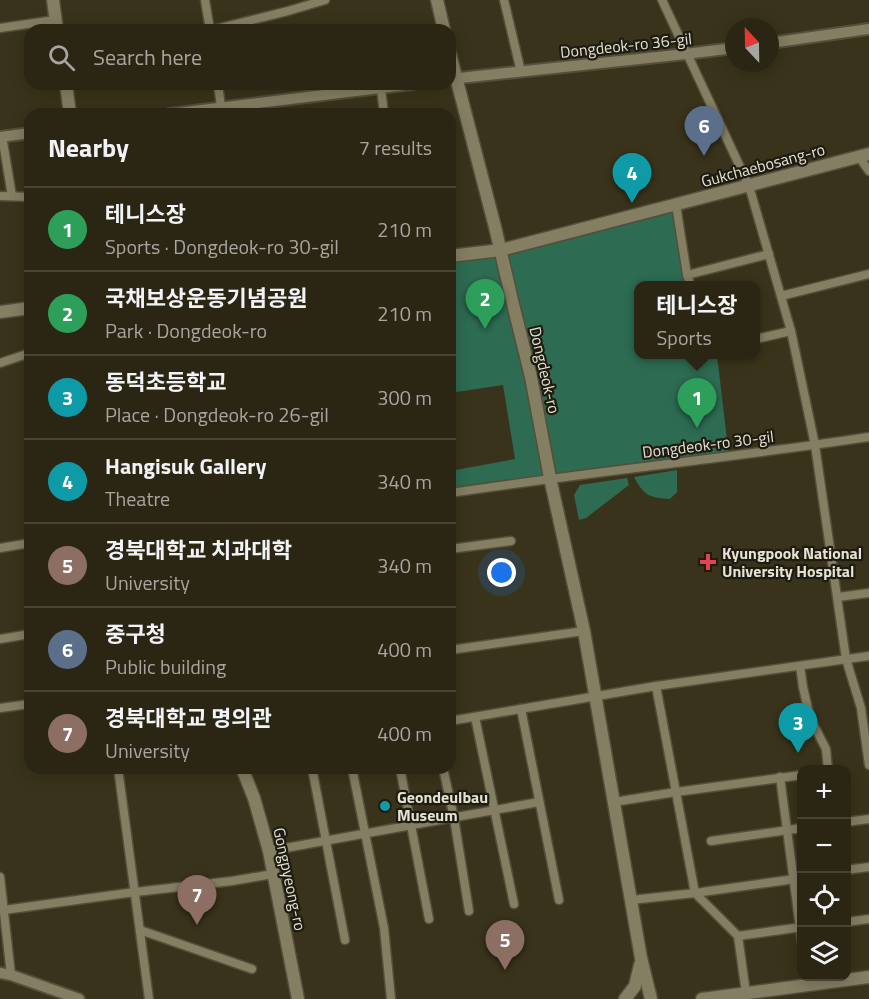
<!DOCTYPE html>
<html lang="en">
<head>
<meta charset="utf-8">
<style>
	:root { --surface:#2b2614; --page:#373222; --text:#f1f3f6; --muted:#a6a5a0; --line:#474334; --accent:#56cec4 }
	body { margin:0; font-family:"Titillium Web","Noto Sans KR",sans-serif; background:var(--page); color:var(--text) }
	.controls { position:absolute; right:18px; bottom:18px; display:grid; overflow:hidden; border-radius:12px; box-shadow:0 3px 15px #0003 }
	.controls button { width:54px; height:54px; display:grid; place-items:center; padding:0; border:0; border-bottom:2px solid var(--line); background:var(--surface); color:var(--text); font:30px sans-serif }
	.compass { position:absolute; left:725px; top:18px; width:54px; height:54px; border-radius:50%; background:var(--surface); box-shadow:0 3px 15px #0003; rotate:338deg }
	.you { position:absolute; left:502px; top:573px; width:21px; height:21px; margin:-15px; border:4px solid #fff; border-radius:50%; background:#1a73e8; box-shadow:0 0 0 9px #1a73e833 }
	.badge { display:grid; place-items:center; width:39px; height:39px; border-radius:50%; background:var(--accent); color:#fff; font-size:20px; font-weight:700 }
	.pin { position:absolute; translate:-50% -50px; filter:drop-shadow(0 2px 3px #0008) }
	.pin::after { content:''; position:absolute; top:32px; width:21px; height:18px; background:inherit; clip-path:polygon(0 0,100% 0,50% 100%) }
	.popup { position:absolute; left:634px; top:281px; width:126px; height:78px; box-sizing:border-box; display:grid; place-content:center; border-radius:12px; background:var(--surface); filter:drop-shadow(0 2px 4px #0005); font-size:20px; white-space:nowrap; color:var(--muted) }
	.popup b { font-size:22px; color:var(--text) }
	.popup::after { content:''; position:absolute; left:50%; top:100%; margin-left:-12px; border:12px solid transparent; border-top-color:var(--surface) }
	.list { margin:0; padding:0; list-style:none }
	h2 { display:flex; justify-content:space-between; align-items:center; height:78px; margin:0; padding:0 24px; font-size:26px }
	h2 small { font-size:20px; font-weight:400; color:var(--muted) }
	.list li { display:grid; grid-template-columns:39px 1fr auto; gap:18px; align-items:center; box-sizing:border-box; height:84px; padding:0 24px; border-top:2px solid var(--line) }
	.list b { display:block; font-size:22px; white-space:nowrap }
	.list p { margin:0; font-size:20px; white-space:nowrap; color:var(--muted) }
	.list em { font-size:20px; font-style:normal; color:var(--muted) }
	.icon { flex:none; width:33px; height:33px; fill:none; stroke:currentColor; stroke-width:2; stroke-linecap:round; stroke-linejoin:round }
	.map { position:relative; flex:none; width:869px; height:999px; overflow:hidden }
	.search { position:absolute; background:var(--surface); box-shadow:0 3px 15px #0003; left:24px; top:24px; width:432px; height:66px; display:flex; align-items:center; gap:15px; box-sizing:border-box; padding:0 21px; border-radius:18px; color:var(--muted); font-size:22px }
	.panel { position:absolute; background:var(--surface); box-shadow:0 3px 15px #0003; left:24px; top:108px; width:432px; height:666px; border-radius:18px }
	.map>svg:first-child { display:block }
	.green { fill:#2d6b52 }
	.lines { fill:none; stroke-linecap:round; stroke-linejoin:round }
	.minor-casing { stroke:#544f3a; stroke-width:11 }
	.tertiary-casing { stroke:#544f3a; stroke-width:14 }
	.secondary-casing { stroke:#544f3a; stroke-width:15 }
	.minor { stroke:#847e63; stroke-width:8 }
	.tertiary { stroke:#847e63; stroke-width:10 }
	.secondary { stroke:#847e63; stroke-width:12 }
	.health-dot { fill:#e0444e; stroke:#1e1b11; stroke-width:2 }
	.culture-dot { fill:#0f9aa8; stroke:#1e1b11; stroke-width:2 }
	.labels { text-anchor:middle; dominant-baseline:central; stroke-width:4.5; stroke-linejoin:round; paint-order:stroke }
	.street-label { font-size:16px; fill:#e5e2d3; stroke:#1e1b11 }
	.poi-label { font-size:16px; font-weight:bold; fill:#e5e2d3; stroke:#1e1b11; text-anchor:start }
</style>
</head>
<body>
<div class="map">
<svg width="869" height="999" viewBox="0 0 869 999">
	<rect width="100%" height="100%" fill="#39331b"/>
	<!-- green -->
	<g class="green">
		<polygon points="676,205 691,285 638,286 638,354 717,355 729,457 450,493 450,471 515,459 503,385 450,393 450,256"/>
		<path d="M677,470V492L670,499C650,498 644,496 634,477Z"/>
		<polygon points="627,478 629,485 586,518 579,520 574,495 580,485"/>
	</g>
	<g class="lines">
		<defs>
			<g id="minor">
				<polyline points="205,0 210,30"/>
				<polyline points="504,0 521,72"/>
				<polyline points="662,0 749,186 791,331 815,445 846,659 861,708 869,765"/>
				<polyline points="0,28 55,20"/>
				<polyline points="212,30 288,11 325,0"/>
				<polyline points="218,84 222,114"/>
				<polyline points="381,89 384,114"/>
				<polyline points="2,136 12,196"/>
				<polyline points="859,157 869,171"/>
				<polyline points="0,196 30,197"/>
				<polyline points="676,205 687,275 691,286"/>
				<polyline points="687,275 769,254"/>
				<polyline points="781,296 869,274"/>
				<polyline points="756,339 791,331"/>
				<polyline points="0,363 30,353"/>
				<path d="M450,493C589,472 730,458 869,437"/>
				<polyline points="0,548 30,543"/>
				<polyline points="450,549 511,541"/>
				<polyline points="838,597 869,593"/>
				<polyline points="0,639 30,634"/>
				<polyline points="450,650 584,631"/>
				<polyline points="800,666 803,687 810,718 826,749 828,770"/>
				<polyline points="656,686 695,893 738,936 746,993"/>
				<polyline points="0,708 30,704"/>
				<polyline points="521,709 559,900"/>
				<polyline points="475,717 514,904"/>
				<polyline points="450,721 656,686 869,656"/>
				<polyline points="118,768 149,999"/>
				<polyline points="312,768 345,940"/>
				<polyline points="352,768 384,928 391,999"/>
				<polyline points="400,768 429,919"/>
				<polyline points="443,768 454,818 469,911"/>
				<polyline points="780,777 802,943"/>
				<polyline points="614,802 676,792 802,775"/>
				<polyline points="846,822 869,819"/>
				<polyline points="711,841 802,828"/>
				<polyline points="269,851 539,802"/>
				<polyline points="846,870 869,867"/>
				<polyline points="0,877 11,975"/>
				<polyline points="631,900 695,893 802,878"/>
				<polyline points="4,910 135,892 232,881 273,874"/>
				<polyline points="846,922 869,919"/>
				<polyline points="140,930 252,969"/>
				<polyline points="738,936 802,927"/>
			</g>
			<g id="tertiary">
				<polyline points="770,43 869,29"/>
				<polyline points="450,79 686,54 734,48"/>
				<polyline points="169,114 413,84"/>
				<polyline points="0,137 30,133"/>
				<polyline points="0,973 11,975 79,999"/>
			</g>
			<g id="secondary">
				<polyline points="53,0 57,30"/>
				<polyline points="437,0 444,30"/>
				<polyline points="450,54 495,227 512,300 531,377 550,478 584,631 641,958 651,999"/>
				<polyline points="66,84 70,114"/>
				<polyline points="450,256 501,250 869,154"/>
				<polyline points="0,312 30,308"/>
				<polyline points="242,768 254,798 269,851 298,999"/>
				<polyline points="625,999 635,986 640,965"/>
				<polyline points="702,999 869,977"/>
			</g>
		</defs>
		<!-- minor casing -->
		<use href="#minor" class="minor-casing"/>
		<!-- tertiary casing -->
		<use href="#tertiary" class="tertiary-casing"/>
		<!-- secondary casing -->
		<use href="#secondary" class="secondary-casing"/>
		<!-- minor -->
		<use href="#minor" class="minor"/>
		<!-- tertiary -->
		<use href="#tertiary" class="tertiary"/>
		<!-- secondary -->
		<use href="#secondary" class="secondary"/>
	</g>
	<!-- markers -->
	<path class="health-dot" d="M705 553h6v6h6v6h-6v6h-6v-6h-6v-6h6z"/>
	<circle class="culture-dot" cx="385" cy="806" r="6"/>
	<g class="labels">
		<!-- street labels -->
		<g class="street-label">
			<text transform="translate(626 45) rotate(-6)">Dongdeok-ro 36-gil</text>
			<text transform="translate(763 165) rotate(-15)">Gukchaebosang-ro</text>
			<text transform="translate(545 370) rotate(77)">Dongdeok-ro</text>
			<text transform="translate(708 444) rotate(-7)">Dongdeok-ro 30-gil</text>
			<text transform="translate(290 879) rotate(78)">Gongpyeong-ro</text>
		</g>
		<!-- poi labels -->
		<g class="poi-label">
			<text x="722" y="553">Kyungpook National<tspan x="722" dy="18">University Hospital</tspan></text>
			<text x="397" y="797">Geondeulbau<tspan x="397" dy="18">Museum</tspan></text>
		</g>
	</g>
</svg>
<div class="controls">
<button>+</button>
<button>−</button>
<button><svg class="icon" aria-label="locate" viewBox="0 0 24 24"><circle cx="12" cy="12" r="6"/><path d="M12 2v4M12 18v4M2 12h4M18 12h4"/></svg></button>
<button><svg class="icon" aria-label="layers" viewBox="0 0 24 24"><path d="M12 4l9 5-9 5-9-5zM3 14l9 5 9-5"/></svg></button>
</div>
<svg class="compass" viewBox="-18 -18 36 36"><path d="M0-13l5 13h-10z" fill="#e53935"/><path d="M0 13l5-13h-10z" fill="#a6a5a0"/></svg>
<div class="you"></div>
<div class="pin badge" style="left:697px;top:428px;background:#2e9e5b">1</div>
<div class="popup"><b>테니스장</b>Sports</div>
<div class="pin badge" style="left:485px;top:329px;background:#2e9e5b">2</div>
<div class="pin badge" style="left:798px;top:753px;background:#0f9aa8">3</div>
<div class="pin badge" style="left:632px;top:203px;background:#0f9aa8">4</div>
<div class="pin badge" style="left:505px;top:970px;background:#8d6e63">5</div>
<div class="pin badge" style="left:704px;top:156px;background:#5c6f8a">6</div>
<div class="pin badge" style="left:197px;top:925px;background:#8d6e63">7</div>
<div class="search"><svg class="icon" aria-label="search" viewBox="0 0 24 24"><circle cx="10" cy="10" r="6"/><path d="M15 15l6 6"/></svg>Search here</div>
<section class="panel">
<h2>Nearby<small>7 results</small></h2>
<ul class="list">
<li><span class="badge" style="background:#2e9e5b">1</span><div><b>테니스장</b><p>Sports · Dongdeok-ro 30-gil</p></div><em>210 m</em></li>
<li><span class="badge" style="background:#2e9e5b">2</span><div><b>국채보상운동기념공원</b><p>Park · Dongdeok-ro</p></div><em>210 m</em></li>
<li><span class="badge" style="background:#0f9aa8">3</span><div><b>동덕초등학교</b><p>Place · Dongdeok-ro 26-gil</p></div><em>300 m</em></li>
<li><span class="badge" style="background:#0f9aa8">4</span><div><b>Hangisuk Gallery</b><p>Theatre</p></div><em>340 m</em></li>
<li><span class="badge" style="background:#8d6e63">5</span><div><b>경북대학교 치과대학</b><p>University</p></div><em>340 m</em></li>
<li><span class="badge" style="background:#5c6f8a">6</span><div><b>중구청</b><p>Public building</p></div><em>400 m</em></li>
<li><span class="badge" style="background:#8d6e63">7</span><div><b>경북대학교 명의관</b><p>University</p></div><em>400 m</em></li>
</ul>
</section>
</div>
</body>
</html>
